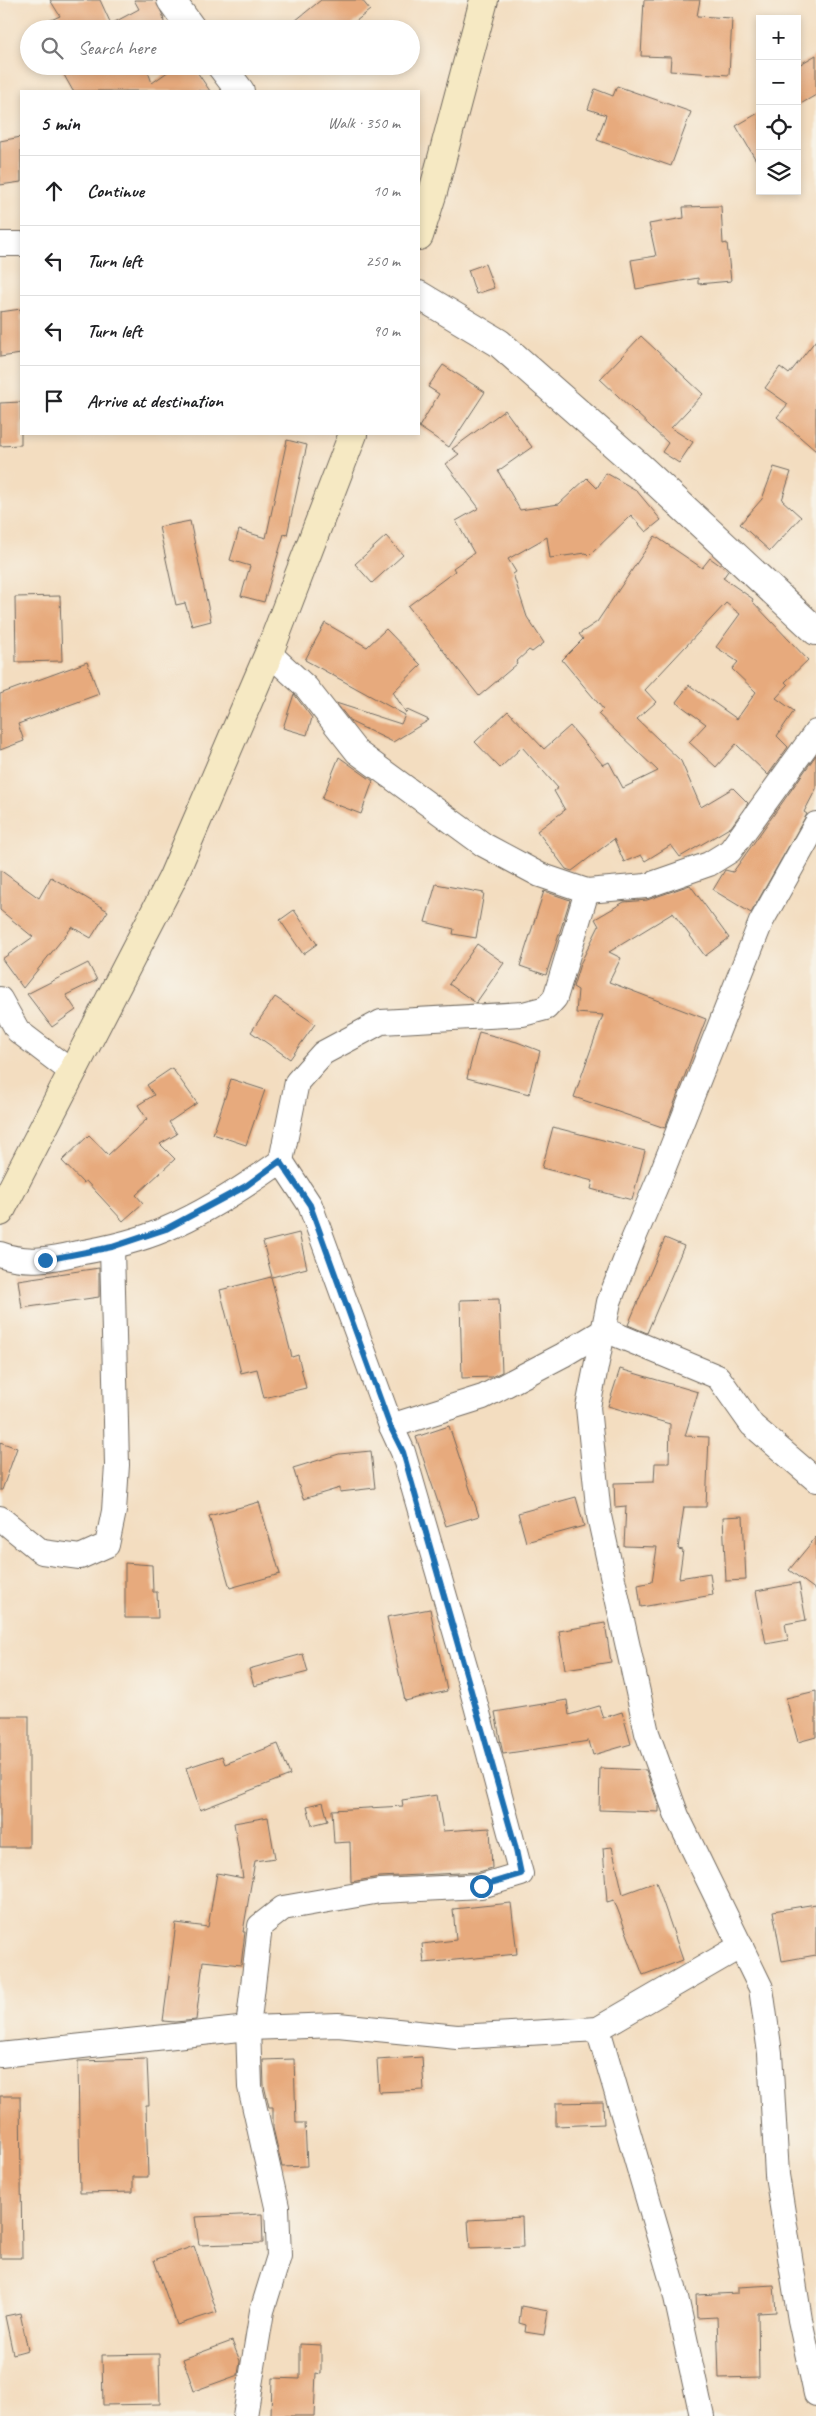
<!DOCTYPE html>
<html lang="en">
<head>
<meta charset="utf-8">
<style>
	:root { --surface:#fff; --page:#f6f6f6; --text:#202124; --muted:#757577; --line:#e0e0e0 }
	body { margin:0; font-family:Caveat,sans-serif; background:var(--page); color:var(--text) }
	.controls { position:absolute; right:15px; top:15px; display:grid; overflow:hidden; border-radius:0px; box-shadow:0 2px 8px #0003 }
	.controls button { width:45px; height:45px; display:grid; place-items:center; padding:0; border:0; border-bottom:1px solid var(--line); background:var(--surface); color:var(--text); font:25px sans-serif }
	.stop { position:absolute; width:15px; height:15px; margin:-11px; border:4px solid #1f6fb2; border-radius:50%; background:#fff }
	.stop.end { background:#1f6fb2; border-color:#fff; box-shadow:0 1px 5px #0008 }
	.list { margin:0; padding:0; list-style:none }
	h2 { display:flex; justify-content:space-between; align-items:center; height:65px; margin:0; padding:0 20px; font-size:21px }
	h2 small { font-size:16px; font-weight:400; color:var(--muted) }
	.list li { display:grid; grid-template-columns:32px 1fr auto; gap:15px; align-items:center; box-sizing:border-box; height:70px; padding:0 20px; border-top:1px solid var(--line) }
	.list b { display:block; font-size:19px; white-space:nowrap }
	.list em { font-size:16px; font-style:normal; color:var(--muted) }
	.icon { flex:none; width:28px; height:28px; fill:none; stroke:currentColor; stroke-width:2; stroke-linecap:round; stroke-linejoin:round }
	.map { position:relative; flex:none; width:816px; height:2416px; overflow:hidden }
	.search { position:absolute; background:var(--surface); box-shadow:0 2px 8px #0003; left:20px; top:20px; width:400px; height:55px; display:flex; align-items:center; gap:12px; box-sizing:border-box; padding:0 18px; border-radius:28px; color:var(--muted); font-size:19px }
	.panel { position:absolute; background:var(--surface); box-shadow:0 2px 8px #0003; left:20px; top:90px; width:400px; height:345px; border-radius:0px }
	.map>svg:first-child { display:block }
	.building { fill:#e7aa7d }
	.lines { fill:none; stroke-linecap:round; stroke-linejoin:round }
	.minor-casing { stroke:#71695f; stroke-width:26 }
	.tertiary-casing { stroke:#71695f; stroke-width:30 }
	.secondary-casing { stroke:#71695f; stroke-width:30 }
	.minor { stroke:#fff; stroke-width:24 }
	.tertiary { stroke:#fff; stroke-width:28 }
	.secondary { stroke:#f6e9c3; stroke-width:28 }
	.route { stroke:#1f6fb2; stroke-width:6 }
</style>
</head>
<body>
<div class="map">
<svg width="816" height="2416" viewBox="0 0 816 2416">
	<rect width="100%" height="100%" fill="#f7f3e8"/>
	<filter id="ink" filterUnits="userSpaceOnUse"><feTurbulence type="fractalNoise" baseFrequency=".02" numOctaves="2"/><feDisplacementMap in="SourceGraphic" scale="10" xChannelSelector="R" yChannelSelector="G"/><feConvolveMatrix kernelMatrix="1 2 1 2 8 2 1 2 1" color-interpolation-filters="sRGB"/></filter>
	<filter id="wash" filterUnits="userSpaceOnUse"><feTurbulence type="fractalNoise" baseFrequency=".0096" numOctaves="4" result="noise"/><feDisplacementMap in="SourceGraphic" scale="20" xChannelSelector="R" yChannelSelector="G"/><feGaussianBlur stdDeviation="1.12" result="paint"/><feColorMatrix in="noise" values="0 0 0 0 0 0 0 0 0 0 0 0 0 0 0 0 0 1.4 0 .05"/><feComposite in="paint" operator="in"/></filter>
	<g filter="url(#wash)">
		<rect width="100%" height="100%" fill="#f3ddc0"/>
		<g id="blocks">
			<!-- building -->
			<g class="building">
				<polygon points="50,0 100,0 111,24 139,9 134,0 156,0 163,16 165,29 31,29 60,16"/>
				<polygon points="321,0 362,0 370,10 346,29 285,29"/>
				<polygon points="644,0 700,0 697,16 732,18 729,75 670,71 671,57 641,56"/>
				<polygon points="816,55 816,95 797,106 797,66"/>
				<polygon points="59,66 146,66 152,83 176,66 193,66 210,91 73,91"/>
				<polygon points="617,86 691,112 671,166 597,140 606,115 588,109 595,89 613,96"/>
				<polygon points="760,112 760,167 736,126"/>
				<polygon points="21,137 21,182 0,185 0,141"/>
				<polygon points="721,206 723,244 727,243 731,281 698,284 698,278 636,289 631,260 656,256 649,224 684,218 683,207"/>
				<polygon points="485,264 494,288 476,294 468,270"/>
				<polygon points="21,309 21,354 0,357 0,312"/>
				<polygon points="641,336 703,394 671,428 693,442 679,463 662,452 668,443 600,379"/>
				<polygon points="816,340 816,451 777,417 788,404 765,388 780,367 789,374"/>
				<polygon points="443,365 485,392 449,447 419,427 439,394 428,387"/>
				<polygon points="21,402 21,445 0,446 0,403"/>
				<polygon points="505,410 532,447 498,471 520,510 559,504 587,478 597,488 606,473 636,490 661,520 646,532 631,515 589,556 586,553 550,558 547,537 508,559 516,572 513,574 527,617 544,643 532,652 529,650 516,662 517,664 479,696 408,606 455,571 453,568 474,553 456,521 479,508 446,464 459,454 452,449"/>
				<polygon points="287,440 307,445 287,535 284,534 264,602 241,596 250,566 230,560 239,530 266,538"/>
				<polygon points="774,467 791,472 782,500 801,517 770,551 740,524 762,499"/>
				<polygon points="190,521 211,621 192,626 185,603 176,605 159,527"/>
				<polygon points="386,536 403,555 372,583 355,564"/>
				<polygon points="655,536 702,568 710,558 728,571 723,578 753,599 752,601 808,660 785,682 788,685 776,698 794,711 777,736 788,747 768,775 736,744 716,767 689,742 706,724 676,702 689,685 737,719 756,692 732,669 738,662 716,647 740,614 726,603 645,690 656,702 637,719 681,761 701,807 733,788 748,803 731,827 680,857 671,845 645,861 641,855 624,862 614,839 572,871 566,869 537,831 565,810 554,791 558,788 522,747 500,768 475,742 508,711 544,749 570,726 603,765 609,762 623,788 658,771 598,714 603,709 562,660 583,639 579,634 597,622"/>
				<polygon points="60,596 62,661 16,662 15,597"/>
				<polygon points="325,623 367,647 386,629 421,665 393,692 406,713 407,710 429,720 393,742 351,722 336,703 401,724 405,715 305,660"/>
				<polygon points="87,662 99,694 18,724 24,741 0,750 0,694"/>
				<polygon points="294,694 312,718 307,735 283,728"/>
				<polygon points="816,755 816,789 804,812 807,814 751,913 713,890 725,870 733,872"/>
				<polygon points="339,757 373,781 361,814 322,799"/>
				<polygon points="0,870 39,898 51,877 108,911 91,938 72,927 23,988 2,959 33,937 0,910"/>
				<polygon points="436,884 484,893 476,938 453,934 454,929 425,922"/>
				<polygon points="690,885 729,938 705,956 673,913 609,952 621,958 609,982 706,1019 665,1128 574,1097 603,1015 576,1013 578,990 573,987 580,964 599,926 595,919 624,902 647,900"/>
				<polygon points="544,891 570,900 546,975 520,966"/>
				<polygon points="294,910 317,944 303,954 280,920"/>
				<polygon points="477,944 504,963 476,1003 449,984"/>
				<polygon points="88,963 97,980 66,995 76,1010 52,1027 27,994"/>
				<polygon points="275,997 315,1024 290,1059 251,1032"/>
				<polygon points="479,1032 517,1042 540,1051 529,1094 467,1078"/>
				<polygon points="172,1068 197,1103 169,1122 177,1134 160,1144 175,1159 136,1195 143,1203 123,1221 86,1181 83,1183 62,1161 89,1135 108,1155 147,1119 138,1105 154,1095 147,1085"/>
				<polygon points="231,1079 265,1090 246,1145 213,1134"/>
				<polygon points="553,1127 645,1151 632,1200 591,1189 593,1181 542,1168"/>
				<polygon points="299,1233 307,1268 272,1277 263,1242"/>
				<polygon points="665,1238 684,1246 647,1333 628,1325"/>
				<polygon points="99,1268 99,1297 22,1308 18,1280"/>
				<polygon points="271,1277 292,1357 298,1355 306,1388 264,1398 257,1369 241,1373 220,1290"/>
				<polygon points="499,1299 502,1372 491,1377 462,1378 460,1300"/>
				<polygon points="620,1369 698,1392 685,1436 709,1437 706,1507 684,1507 678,1549 683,1550 679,1578 710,1573 713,1595 641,1607 638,1585 652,1582 657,1547 624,1546 626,1506 615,1507 614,1483 654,1482 655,1463 669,1463 670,1424 608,1406"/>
				<polygon points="449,1426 479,1516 446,1526 416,1437"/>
				<polygon points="0,1442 17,1448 2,1490 0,1490"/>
				<polygon points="371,1451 375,1488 340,1492 340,1488 303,1499 293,1468 339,1454"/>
				<polygon points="576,1497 584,1526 526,1542 518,1513"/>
				<polygon points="259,1502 280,1574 230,1588 209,1516"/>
				<polygon points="743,1516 746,1580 726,1581 723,1517"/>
				<polygon points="816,1537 816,1590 789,1570"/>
				<polygon points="125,1563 152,1565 153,1592 157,1592 158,1618 125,1618"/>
				<polygon points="799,1583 806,1620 785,1624 788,1640 766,1644 756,1591"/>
				<polygon points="430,1609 447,1691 405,1701 387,1617"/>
				<polygon points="605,1623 611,1662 565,1669 559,1631"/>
				<polygon points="303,1654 308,1672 254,1686 249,1669"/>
				<polygon points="816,1691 816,1737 798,1742 786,1698"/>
				<polygon points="567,1700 569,1715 599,1706 603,1718 622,1712 631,1744 593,1755 589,1741 503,1754 495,1712"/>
				<rect x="0" y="1716" width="29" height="131"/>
				<polygon points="278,1744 290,1775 200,1810 186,1768 222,1756 225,1764"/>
				<polygon points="600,1768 646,1770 659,1806 659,1812 599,1810"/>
				<polygon points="437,1795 443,1831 490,1828 492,1868 479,1872 379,1877 351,1882 350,1842 334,1843 332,1810 403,1806 402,1800"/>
				<polygon points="323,1802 328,1821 312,1825 307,1806"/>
				<polygon points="268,1817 275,1858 255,1861 243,1932 245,1932 241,1965 203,1961 196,2020 175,2022 163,2021 176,1923 208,1927 217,1873 243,1878 234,1823"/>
				<polygon points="612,1847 623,1894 656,1882 683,1960 643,1975 614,1900 607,1902 603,1848"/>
				<polygon points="511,1903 517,1954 424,1963 422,1944 456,1940 453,1909"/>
				<polygon points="816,1904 816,1955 782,1961 773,1911"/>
				<polygon points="422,2057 424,2090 379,2092 377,2060"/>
				<polygon points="147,2059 149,2105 146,2105 148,2177 133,2177 133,2192 80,2193 78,2061"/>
				<polygon points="294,2059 296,2123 305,2123 307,2166 282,2167 273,2128 273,2107 269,2107 264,2085 263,2060"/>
				<polygon points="0,2096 20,2096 22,2258 0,2258"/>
				<polygon points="603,2102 604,2124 556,2126 556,2103"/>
				<polygon points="262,2214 263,2243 199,2245 195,2217"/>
				<polygon points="522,2217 523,2247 470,2249 468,2220"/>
				<polygon points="194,2246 217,2312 177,2325 154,2260"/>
				<polygon points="774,2285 776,2312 758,2313 759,2377 719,2378 717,2317 697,2318 696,2295 738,2293 738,2287"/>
				<polygon points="521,2306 548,2311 544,2335 525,2332 526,2325 519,2323"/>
				<polygon points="20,2313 28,2350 13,2354 5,2316"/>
				<polygon points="232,2341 240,2361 238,2375 194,2391 183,2359"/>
				<polygon points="300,2344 321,2345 321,2374 316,2373 314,2416 271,2416 272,2378 300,2379"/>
				<polygon points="159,2354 160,2404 103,2405 102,2355"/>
			</g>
		</g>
	</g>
	<g filter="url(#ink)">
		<use href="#blocks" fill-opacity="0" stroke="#71695f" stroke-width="1"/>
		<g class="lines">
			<defs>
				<g id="minor">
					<polyline points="0,244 21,244"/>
					<polyline points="269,653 306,687 357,752 484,845 540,875 587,891 646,886 709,864 730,851 816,732"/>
					<polyline points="816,824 761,922 662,1172 633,1240 609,1302 588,1407 599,1516 647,1733 677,1816 761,1988 770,2053 777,2175 800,2320 816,2394"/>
					<polyline points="0,999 18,1031 73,1073"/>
					<path d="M0,1254C26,1264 53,1259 78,1253C108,1248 138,1241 166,1229C206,1212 246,1186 281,1161L297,1082L323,1053L381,1022L523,1014L546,1008L555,998L587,891"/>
					<polyline points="391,1426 483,1397 563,1355 605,1330 718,1377 752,1425 816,1480"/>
					<polyline points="0,1518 42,1552 80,1557 107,1545 114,1511 117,1465 112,1247"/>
					<polyline points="598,2029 674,2288 702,2416"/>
					<polyline points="0,2055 248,2028 338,2025 457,2037 598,2029 741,1946"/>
					<polyline points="245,2416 262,2311 279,2256 277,2207 250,2087 248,2028 260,1926 283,1908 380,1891 481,1886 521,1874 470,1683 403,1452 391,1426 310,1205 281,1161"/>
				</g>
				<g id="tertiary">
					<polyline points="171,0 192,29"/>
					<polyline points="221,66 240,91"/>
					<polyline points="419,295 499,343 640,467 816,631"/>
				</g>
				<g id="secondary">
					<polyline points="419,236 433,192 484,0"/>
					<polyline points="0,1212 172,879 269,653 353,434"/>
				</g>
			</defs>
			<!-- minor casing -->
			<use href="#minor" class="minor-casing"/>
			<!-- tertiary casing -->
			<use href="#tertiary" class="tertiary-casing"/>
			<!-- secondary casing -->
			<use href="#secondary" class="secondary-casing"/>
			<!-- minor -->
			<use href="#minor" class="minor"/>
			<!-- tertiary -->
			<use href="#tertiary" class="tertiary"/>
			<!-- secondary -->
			<use href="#secondary" class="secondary"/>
		</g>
	</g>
	<g class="lines" filter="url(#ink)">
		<!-- route -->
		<polyline class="route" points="45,1260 112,1247 166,1229 246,1186 280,1161 310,1205 390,1426 403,1452 515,1845 521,1874 481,1886"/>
	</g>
</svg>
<div class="controls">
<button>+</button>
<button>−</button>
<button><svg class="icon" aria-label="locate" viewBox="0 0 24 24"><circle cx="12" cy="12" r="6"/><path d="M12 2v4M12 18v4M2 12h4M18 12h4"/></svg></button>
<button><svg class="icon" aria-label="layers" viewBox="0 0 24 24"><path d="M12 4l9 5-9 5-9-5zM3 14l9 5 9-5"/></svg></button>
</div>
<div class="stop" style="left:481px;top:1886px"></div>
<div class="stop end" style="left:45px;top:1260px"></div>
<div class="search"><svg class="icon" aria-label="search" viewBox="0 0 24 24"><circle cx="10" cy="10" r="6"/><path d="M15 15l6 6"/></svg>Search here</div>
<section class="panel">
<h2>5 min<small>Walk · 350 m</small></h2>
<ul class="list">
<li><svg class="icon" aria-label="ahead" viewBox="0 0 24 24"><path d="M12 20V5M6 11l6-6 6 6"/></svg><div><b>Continue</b></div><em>10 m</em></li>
<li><svg class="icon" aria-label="left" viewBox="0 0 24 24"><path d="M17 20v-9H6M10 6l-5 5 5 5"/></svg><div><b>Turn left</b></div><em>250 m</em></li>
<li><svg class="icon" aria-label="left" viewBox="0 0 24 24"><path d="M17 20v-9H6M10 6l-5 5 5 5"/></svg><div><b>Turn left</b></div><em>90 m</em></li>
<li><svg class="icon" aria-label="arrive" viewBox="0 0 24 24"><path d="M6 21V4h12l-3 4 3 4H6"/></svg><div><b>Arrive at destination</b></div></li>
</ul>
</section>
</div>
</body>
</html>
